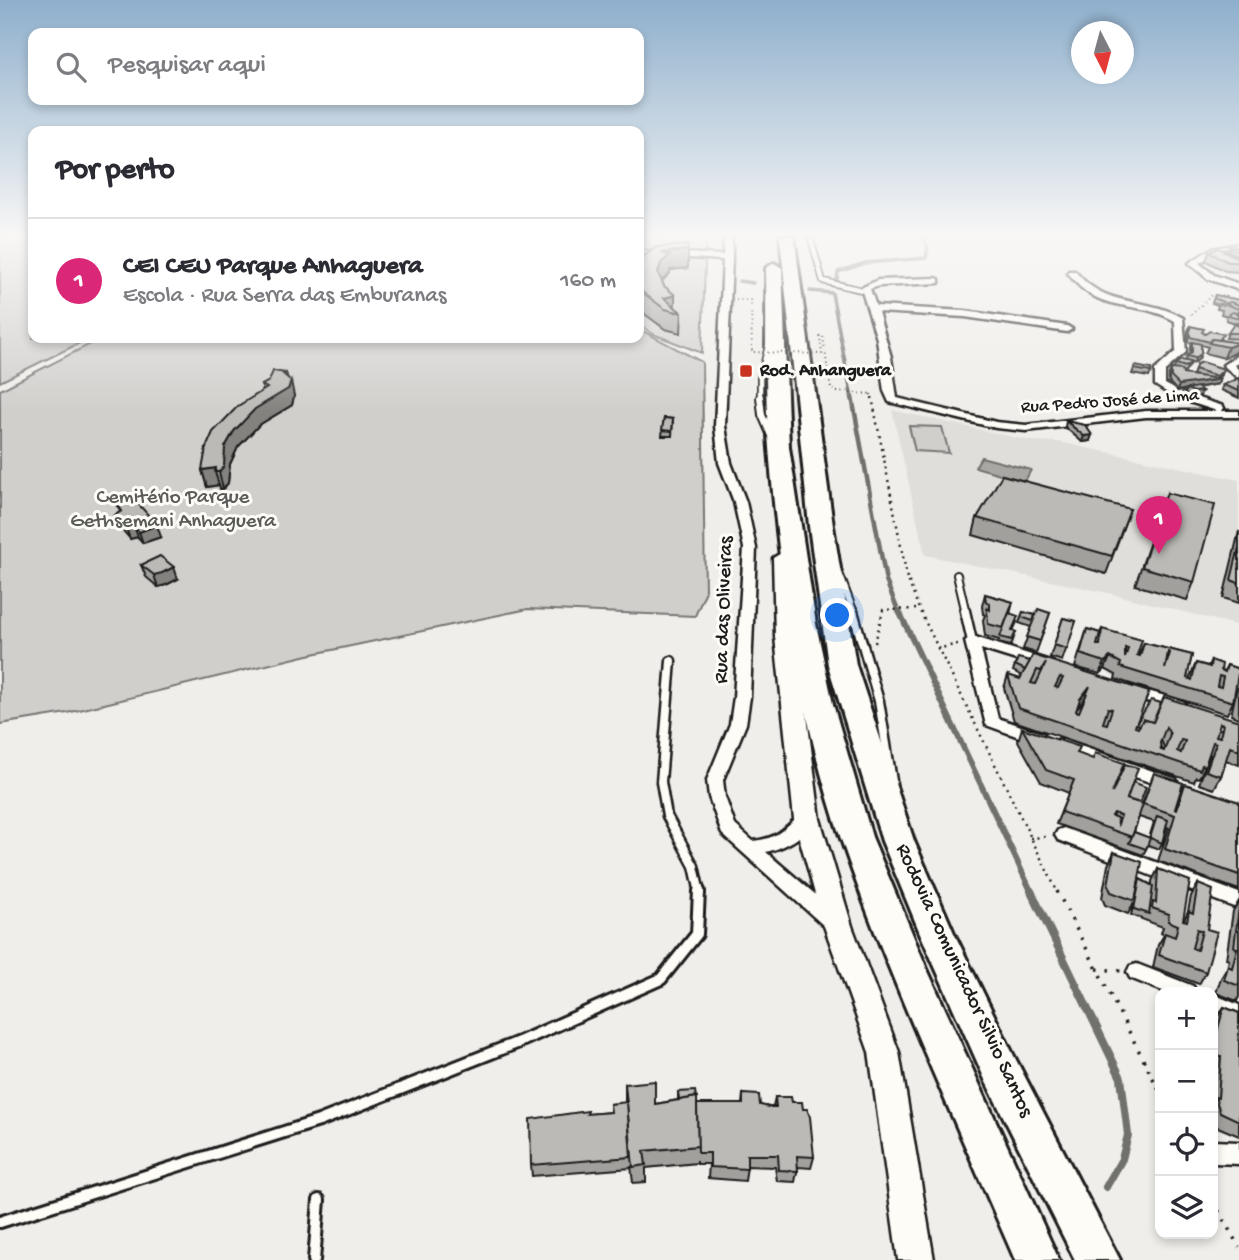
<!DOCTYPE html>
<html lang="pt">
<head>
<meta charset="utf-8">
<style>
	:root { --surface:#fff; --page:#f2f2f3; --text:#2b2b33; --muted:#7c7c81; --line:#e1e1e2; --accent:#db2777 }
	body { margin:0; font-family:"Gochi Hand",sans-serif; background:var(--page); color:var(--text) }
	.controls { position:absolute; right:21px; bottom:21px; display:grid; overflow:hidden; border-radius:14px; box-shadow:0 4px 10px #0003 }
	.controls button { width:63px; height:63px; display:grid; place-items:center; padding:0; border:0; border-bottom:2px solid var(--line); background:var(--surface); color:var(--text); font:35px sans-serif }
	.compass { position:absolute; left:1071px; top:21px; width:63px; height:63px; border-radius:50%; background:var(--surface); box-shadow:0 4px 10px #0003; rotate:174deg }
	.you { position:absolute; left:838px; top:616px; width:24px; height:24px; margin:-18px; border:5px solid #fff; border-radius:50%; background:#1a73e8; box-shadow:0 0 0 10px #1a73e833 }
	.badge { display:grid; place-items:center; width:46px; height:46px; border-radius:50%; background:var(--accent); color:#fff; font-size:23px; font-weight:700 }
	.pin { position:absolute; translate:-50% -58px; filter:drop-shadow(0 2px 4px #0008) }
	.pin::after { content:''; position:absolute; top:37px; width:24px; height:21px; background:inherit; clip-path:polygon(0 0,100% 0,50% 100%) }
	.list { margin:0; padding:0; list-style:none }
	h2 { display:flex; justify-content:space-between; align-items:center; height:91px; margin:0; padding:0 28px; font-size:30px }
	h2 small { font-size:23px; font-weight:400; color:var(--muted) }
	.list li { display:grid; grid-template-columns:46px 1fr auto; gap:21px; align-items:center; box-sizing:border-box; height:126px; padding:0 28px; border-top:2px solid var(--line) }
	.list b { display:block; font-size:26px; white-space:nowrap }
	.list p { margin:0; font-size:23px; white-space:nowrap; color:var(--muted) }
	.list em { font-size:23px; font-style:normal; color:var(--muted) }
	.icon { flex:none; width:38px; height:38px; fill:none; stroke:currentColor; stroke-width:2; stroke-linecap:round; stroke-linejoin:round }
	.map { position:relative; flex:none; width:1239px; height:1260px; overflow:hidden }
	.search { position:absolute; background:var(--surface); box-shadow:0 4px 10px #0003; left:28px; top:28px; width:616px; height:77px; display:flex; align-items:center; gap:18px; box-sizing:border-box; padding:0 24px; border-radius:14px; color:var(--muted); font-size:26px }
	.panel { position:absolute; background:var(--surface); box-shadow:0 4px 10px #0003; left:28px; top:126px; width:616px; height:217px; border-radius:14px }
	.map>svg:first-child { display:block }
	.built { fill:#e0deda }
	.green { fill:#d0cfcc; stroke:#767674; stroke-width:2 }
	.water { fill:#a8a7a3; stroke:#706f6d; stroke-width:2 }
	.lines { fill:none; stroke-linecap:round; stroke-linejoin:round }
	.stream-far3 { stroke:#706f6d; stroke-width:3.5 }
	.stream-far2 { stroke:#706f6d; stroke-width:4.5 }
	.stream-far1 { stroke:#706f6d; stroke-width:6 }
	.stream { stroke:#706f6d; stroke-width:8 }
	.lane-far3-casing { stroke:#1c1c1c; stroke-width:8 }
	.lane-far2-casing { stroke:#1c1c1c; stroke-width:10 }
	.lane-far1-casing { stroke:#1c1c1c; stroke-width:13 }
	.lane-casing { stroke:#1c1c1c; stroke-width:16 }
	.street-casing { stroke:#1c1c1c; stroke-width:5 }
	.secondary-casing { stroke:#1c1c1c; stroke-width:5 }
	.highway-casing { stroke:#1c1c1c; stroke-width:6 }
	.path-far2 { stroke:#1c1c1c; stroke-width:2; stroke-dasharray:1 3.5; stroke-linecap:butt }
	.path-far1 { stroke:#1c1c1c; stroke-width:2.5; stroke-dasharray:2 4.5; stroke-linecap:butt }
	.path { stroke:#1c1c1c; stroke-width:3.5; stroke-dasharray:2.5 8; stroke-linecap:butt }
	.lane-far3 { stroke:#fdfcf7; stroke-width:4.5 }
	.lane-far2 { stroke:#fdfcf7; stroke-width:6 }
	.lane-far1 { stroke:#fdfcf7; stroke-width:8 }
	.lane { stroke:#fdfcf7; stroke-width:10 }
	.street { fill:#fdfcf7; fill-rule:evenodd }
	.secondary { fill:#fdfcf7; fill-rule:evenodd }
	.highway { fill:#fdfcf7; fill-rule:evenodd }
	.path-bridge { stroke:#1c1c1c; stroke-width:2; stroke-dasharray:1 3.5; stroke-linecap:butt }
	.wall { fill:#a1a09d; stroke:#1c1c1c; stroke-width:2; fill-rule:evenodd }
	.shaded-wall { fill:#83827f; stroke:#1c1c1c; stroke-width:2 }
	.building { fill:#bbbab6; stroke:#1c1c1c; stroke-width:2; fill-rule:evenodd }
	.poi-dot { fill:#c8321e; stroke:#fdfcf7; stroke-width:2.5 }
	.labels { text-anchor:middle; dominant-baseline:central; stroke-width:6; stroke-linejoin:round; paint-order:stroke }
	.far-poi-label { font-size:18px; font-weight:bold; fill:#1c1c1c; stroke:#fdfcf7; text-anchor:start }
	.far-street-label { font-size:18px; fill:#1c1c1c; stroke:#fdfcf7 }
	.park-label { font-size:21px; fill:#5b5b5a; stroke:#fdfcf7 }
	.street-label { font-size:21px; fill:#1c1c1c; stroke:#fdfcf7 }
</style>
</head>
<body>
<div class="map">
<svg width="1239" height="1260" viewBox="0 0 1239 1260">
	<rect width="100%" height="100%" fill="#f0eeea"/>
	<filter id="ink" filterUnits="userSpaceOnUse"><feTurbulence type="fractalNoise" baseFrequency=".0143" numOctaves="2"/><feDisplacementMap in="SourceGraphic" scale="14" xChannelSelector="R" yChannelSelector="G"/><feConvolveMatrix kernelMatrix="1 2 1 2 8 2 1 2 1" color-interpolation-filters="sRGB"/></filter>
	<g filter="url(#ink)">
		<!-- built -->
		<polygon class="built" points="892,410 1031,441 1059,442 1239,480 1239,626 1113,594 925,555"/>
		<!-- green -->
		<g class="green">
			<polygon points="0,236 33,236 33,338 90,338 0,382"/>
			<polygon points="639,236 706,236 702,353 653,334 639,324"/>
			<polygon points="639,329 702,362 705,593 695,616 528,609 308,655 67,713 0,724 0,390 102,338 639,338"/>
			<polygon points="909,426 942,427 949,453 915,451"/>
		</g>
		<!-- water -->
		<polygon class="water" points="981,457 1031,470 1025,481 975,467"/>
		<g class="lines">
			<!-- stream-far3 -->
			<g class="stream-far3">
				<polyline points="837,279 838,272 865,263 926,258 928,247 922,236"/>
				<polyline points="739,281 753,283"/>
				<polyline points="810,291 832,293 852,399"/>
			</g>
			<!-- stream-far2 -->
			<polyline class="stream-far2" points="852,397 886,581 899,613"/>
			<!-- stream-far1 -->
			<polyline class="stream-far1" points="899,611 1032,893"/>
			<!-- stream -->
			<polyline class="stream" points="1031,891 1121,1078 1128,1135 1122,1159 1106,1187"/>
			<defs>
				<g id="lane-far3">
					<polyline points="810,236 823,281 866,291"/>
					<polyline points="760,399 760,378 769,342"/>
				</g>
				<g id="lane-far2">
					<polyline points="760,397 762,415 772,438"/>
					<polyline points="839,573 854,613"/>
					<polyline points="957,575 966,613"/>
				</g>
				<g id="lane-far1">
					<polyline points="853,611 879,701 892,781"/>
					<polyline points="965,611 972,641"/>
					<polyline points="671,661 661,782 667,816 694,866 700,893"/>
				</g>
				<g id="lane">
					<polyline points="0,1222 319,1121 519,1042 661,979 697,934 699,891"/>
					<polyline points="314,1260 319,1200"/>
				</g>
				<g id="street">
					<path d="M724,236H732V258L725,426L731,463L746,502L756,548L750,697L746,724L723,780L725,797L735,825L753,841C761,840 768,839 775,835C788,829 798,810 813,814L815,819C805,837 786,847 766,852L838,914L840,920L838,926L831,928L824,926L722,834L709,797L707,780L730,724L734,697L744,548L734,502L719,463L715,426L723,260L639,255V251L723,255Z"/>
					<polygon points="1239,244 1239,248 1217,253 1199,263 1214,275 1239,284 1239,290 1208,279 1189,263 1211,249"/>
					<path d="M1069,271H1075C1106,310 1144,295 1183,318L1186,352L1165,371V384L1182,393L1223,406L1224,408L1221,411H1239V417H1146L1026,431L996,428L889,402L884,391L877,339L861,288L878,280L936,278L939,279V283L879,286L870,289L876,306L965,311L1067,326L1072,329L1067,332L965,317L878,312L891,357L897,398L996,422L1026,425L1146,411H1217L1174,397L1155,385V370L1176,351L1175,321C1135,298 1099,316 1068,273Z"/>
					<polygon points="1239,354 1239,362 1234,365 1239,370 1239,379 1223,365"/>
					<polygon points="972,636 1053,662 1055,665 1048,670 981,649 998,718 1044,734 1046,738 1044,742 1038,744 986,725 965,641"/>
					<polygon points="1130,686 1183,701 1186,705 1183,709 1178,710 1125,695 1123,691 1125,687"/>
					<polygon points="1060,739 1176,779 1178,783 1176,787 1170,789 1054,749 1052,745 1054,741"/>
					<polygon points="1064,828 1239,893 1239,909 1058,840 1055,835 1058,830"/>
					<polygon points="1137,964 1193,986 1196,992 1165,992 1130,978 1127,972 1130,966"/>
					<polygon points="1213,994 1239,1005 1239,1023 1213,1012"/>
					<polygon points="1213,1141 1239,1142 1239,1164 1213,1163"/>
				</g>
				<polygon id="secondary" points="783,552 793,558 797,637 820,819 852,926 899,1052 934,1260 898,1260 869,1052 824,926 794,819 775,637 773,558"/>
				<g id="highway">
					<polygon points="780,236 794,236 833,526 856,665 914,841 954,933 1014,1056 1120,1260 1075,1260 986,1082 920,933 882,841 828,665 809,526"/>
					<path d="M774,263L782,268L789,447L816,624L833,704L872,837L927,969L1059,1260H1015C955,1121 890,982 841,839C800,720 779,573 769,448C764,389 767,328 766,268Z"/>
				</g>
			</defs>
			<!-- lane-far3 casing -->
			<use href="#lane-far3" class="lane-far3-casing"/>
			<!-- lane-far2 casing -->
			<use href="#lane-far2" class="lane-far2-casing"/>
			<!-- lane-far1 casing -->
			<use href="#lane-far1" class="lane-far1-casing"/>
			<!-- lane casing -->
			<use href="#lane" class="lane-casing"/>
			<!-- street casing -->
			<use href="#street" class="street-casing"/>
			<!-- secondary casing -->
			<use href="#secondary" class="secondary-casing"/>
			<!-- highway casing -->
			<use href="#highway" class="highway-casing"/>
			<!-- path-far2 -->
			<g class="path-far2">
				<polyline points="736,300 751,300"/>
				<polyline points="30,312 33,311"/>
				<polyline points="1191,315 1212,295 1218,296"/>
				<polyline points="829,378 831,389 836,392 872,394"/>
				<polyline points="871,394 872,399"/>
			</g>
			<!-- path-far1 -->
			<g class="path-far1">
				<polyline points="872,397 907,577 919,609 1058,893"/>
				<polyline points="875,643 883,610 919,609"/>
				<polyline points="937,649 958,644"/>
				<polyline points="1030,838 1047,837"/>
			</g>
			<!-- path -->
			<g class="path">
				<polyline points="1057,891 1160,1092"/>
				<polyline points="1097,969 1122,971"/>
				<polyline points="1213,1201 1239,1247"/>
			</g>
			<!-- lane-far3 -->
			<use href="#lane-far3" class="lane-far3"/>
			<!-- lane-far2 -->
			<use href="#lane-far2" class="lane-far2"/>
			<!-- lane-far1 -->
			<use href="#lane-far1" class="lane-far1"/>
			<!-- lane -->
			<use href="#lane" class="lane"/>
			<!-- street -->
			<use href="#street" class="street"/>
			<!-- secondary -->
			<use href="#secondary" class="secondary"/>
			<!-- highway -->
			<use href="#highway" class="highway"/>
			<!-- path-bridge -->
			<polyline class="path-bridge" points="751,300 752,352 822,354 820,336 823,336 829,378"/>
		</g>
		<!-- wall -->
		<g class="wall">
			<polygon points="1229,247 1239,248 1239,272 1225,271 1206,261 1209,252 1228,250"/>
			<polygon points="688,250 688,268 670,270 670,273 662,281 664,286 675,295 675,307 682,313 681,333 665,329 642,312 639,307 639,260"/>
			<polygon points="1215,295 1239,300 1239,324 1226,320 1227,316 1221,314 1222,310 1217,309 1218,305 1212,303"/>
			<polygon points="1190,326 1203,333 1221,340 1239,343 1235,353 1224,358 1205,353 1208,347 1201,345 1199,359 1194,363 1191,363 1189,367 1184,372 1182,371 1183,374 1198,376 1193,375 1197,364 1224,369 1222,374 1217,379 1220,379 1218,384 1197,388 1200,396 1192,398 1185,394 1187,389 1177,391 1169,382 1169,374 1171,369 1174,369 1176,364 1185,361 1187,356 1190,353 1190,347 1191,343 1188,342 1188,331"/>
			<polygon points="1239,326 1239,339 1226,338 1228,333"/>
			<polygon points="1135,366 1151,372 1149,377 1132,374"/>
			<polygon points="286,373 294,396 292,405 259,425 238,447 230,464 228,483 223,489 220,489 219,485 207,487 202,470 263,391 262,385"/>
			<polygon points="1239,378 1239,398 1221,390 1223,385"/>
			<polygon points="664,418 673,419 672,436 662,436"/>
			<polygon points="1066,421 1090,441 1082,442 1065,427"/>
			<polygon points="1167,493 1194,582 1187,600 1135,585"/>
			<polygon points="117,504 161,537 143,543 138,537 130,539 119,526 115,515 120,512"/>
			<polygon points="1130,509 1106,574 973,535 977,518"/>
			<polygon points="1239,531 1239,603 1223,598"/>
			<polygon points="141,565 178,579 166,585 158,587 146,577"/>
			<polygon points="985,594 1013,602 1010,614 1017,622 1013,631 1016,632 1011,646 998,643 999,640 985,636 983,620 985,615 983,614 982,606"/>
			<polygon points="1023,612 1035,615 1050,613 1036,653 1023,649 1031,627 1019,623"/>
			<polygon points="1063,618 1076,621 1062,661 1050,657"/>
			<path d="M1087,629L1100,633L1102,629L1138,656L1144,643L1192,655L1187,678L1189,679L1196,663L1208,666L1211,660L1221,670L1224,671L1227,665L1239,669V718L1231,715L1237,688L1236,687L1233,702L1227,714L1115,679L1116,675L1105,669L1100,674L1075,667ZM1168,652L1170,653L1167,662H1166Z"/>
			<path d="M1033,655L1137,723L1161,703L1239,721V765L1226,760L1221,776L1214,789L1199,784L1210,755H1209L1205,766L1199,778L1196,777L1194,782L1014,721L1004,688L1008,675L1020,679L1022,676L1013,671L1015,665L1030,661ZM1084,699L1079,712L1076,711V709ZM1220,723L1223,724L1222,730L1218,728ZM1161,740L1164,747L1163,750H1161L1160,743Z"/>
			<path d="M1022,728L1078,753L1112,793L1133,782L1140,803L1142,804L1154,773L1175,809L1179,796L1185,784L1239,802V890L1158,861L1169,828L1167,827L1162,843L1159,849L1148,845L1143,855L1056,824L1069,793L1041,782L1018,741ZM1139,817L1154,822L1149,838L1134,832Z"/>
			<polygon points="1114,852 1137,885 1140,879 1152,885 1152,881 1158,869 1184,920 1188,911 1191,896 1198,884 1207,929 1206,972 1199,984 1153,967 1158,945 1164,935 1161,933 1163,927 1131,915 1134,903 1128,914 1105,905 1102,898 1108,865"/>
			<polygon points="1239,901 1239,997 1237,1001 1216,993 1221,978 1227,968 1229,960 1226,959 1233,911"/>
			<polygon points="1224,1007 1239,1013 1239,1136 1213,1125 1213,1030 1216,1019"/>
			<polygon points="625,1084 655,1104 678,1100 678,1092 696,1097 697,1104 742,1104 743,1094 760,1105 769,1107 773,1107 775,1097 792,1102 803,1109 814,1157 811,1168 798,1167 795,1182 777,1181 775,1167 747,1166 745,1181 708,1178 709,1164 697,1164 697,1161 697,1163 646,1168 646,1182 633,1183 631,1166 631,1168 532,1176 531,1165 588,1114 611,1112 610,1104 625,1103"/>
		</g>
		<!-- shaded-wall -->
		<g class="shaded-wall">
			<polygon points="688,250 688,268 670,270 670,273 661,282 658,273 661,253"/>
			<polygon points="675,295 675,311 664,298"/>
			<polygon points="1239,343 1235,353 1224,358 1228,347"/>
			<polygon points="1201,354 1199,359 1194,363 1195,358"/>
			<polygon points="1224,369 1222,374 1216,380 1220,379 1218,384 1177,391 1179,385 1215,380 1217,376"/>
			<polygon points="286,373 289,387 291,381 294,396 292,405 259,425 238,447 230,464 228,483 223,489 219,472 225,447 234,431 283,374"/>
			<polygon points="1202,391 1200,396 1192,398 1194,392"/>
			<polygon points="1092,435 1090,441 1082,442 1084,436"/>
			<polygon points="216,468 215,472 219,485 207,487 202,470"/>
			<polygon points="157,525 161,537 143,543 139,532"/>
			<polygon points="134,526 138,537 130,539 126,528"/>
			<polygon points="174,567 178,579 166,585 158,587 154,575"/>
			<polygon points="1110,657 1105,669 1100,674 1105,662"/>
			<polygon points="1090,686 1085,698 1075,711 1080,699"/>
		</g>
		<!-- building -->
		<g class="building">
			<polygon points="688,245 688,250 661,253 670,255 661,263 658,273 664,286 675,295 664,298 682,313 665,309 642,292 639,287 639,260 656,247"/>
			<polygon points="1234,246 1239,248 1239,252 1229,247"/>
			<polygon points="1218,248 1239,258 1239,262 1228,262 1209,252"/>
			<polygon points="1225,249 1239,256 1239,258 1222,250"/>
			<polygon points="1215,295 1239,300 1239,305 1230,302 1225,304 1224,305 1219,304 1223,302 1214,298"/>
			<polygon points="1230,302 1239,305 1239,309 1225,304"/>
			<polygon points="1233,312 1239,314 1239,318 1228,315"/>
			<polygon points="1234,324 1239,326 1239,333 1228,333"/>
			<polygon points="1190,326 1204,329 1202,332 1205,334 1210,331 1224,334 1219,340 1212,339 1210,342 1190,337"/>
			<polygon points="1212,339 1239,343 1228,347 1209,343"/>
			<polygon points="1192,342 1201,344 1201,354 1195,358 1187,356 1192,352"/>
			<polygon points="1181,360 1191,362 1186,367 1176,364"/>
			<polygon points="1202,362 1224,369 1217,376 1195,369 1197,364"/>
			<polygon points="1135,366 1151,369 1151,372 1134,369"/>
			<polygon points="1171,369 1182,370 1183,374 1220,379 1179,385 1171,377"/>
			<polygon points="273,371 286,373 283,374 291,381 288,389 255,409 234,431 225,447 224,466 219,472 215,472 216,468 202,470 206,448 213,432 238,406 267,388 262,385 269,381"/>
			<polygon points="1239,378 1239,391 1223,385"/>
			<polygon points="1197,387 1202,391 1194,392 1187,389"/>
			<polygon points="664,418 673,419 672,431 662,430"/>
			<polygon points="1066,421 1085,425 1092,435 1084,436"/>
			<polygon points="1002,475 1130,509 1112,556 977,518"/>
			<polygon points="1167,493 1215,505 1194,582 1142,567"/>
			<polygon points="134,499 157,525 139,532 134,526 126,528 115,515 122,511 117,504"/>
			<polygon points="1239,547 1239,583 1231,580"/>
			<polygon points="160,556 174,567 162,573 154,575 141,565"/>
			<polygon points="985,594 1013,602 1003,628 988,624 987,608 990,610 990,603 986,602"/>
			<polygon points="1038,609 1050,613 1040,641 1027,637"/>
			<polygon points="1023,612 1035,615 1033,621 1021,617"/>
			<polygon points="1009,613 1018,616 1012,631 1016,632 1012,640 1000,637"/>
			<polygon points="1063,618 1076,621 1067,649 1054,645"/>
			<path d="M1087,629L1100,633L1097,645H1100L1102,629L1142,640L1137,655L1140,656L1144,643L1192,655L1187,678L1192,680L1196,663L1210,667L1211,660L1222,664L1221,670L1225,672L1227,665L1239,669V674H1238L1233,702L1120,667L1121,663L1110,657L1105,662L1080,654ZM1125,648L1128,649L1125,658ZM1168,652L1170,653L1165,669ZM1219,676L1223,677L1221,687L1217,686Z"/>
			<path d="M1033,655L1149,692L1135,727L1138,728L1143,719L1153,722L1164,697L1239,721V750L1230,747L1221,776L1206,771L1216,743L1213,742L1205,766L1202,765L1200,770L1018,708L1008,675L1020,679ZM1046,663L1036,684L1031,683L1037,670L1041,671ZM1060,677L1063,678L1058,688L1055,687ZM1090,686L1079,712L1076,711L1080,699ZM1108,708L1112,709L1107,724L1103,723ZM1220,723L1223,724L1220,737L1216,736ZM1166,727L1170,734L1164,751L1161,750L1160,743ZM1181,740L1185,741L1181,753L1177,751Z"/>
			<polygon points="1018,658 1030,661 1025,670 1015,665"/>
			<polygon points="1151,700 1161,703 1153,722 1143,719 1140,725 1136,724"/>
			<path d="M1022,728L1080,747L1077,753L1093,759L1095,753L1124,763L1112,793L1125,764L1138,768L1127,799L1143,804L1132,837L1061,812L1074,780L1046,770ZM1114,813L1121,816L1118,824L1117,818L1112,816Z"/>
			<polygon points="1154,773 1183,783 1175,809 1177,809 1185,784 1239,802 1239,875 1165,849 1175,815 1143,804"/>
			<polygon points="1133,782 1146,787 1140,803 1127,799"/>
			<polygon points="1157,816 1168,820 1162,843 1150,838"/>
			<polygon points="1134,832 1150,838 1146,849 1129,843"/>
			<polygon points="1114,852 1142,862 1135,901 1111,892 1108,885"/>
			<path d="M1158,869L1190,881L1183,920L1187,921L1189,911L1193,913L1198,884L1213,890L1207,929L1217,932L1206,972L1159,955L1165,933L1175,937L1178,925L1168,921L1169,914L1152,908L1153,902L1156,903ZM1197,929L1202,931L1197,950L1192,948Z"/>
			<polygon points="1140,879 1153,886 1149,914 1134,909"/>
			<polygon points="1239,907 1239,986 1224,980 1228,966 1232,968 1237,948 1234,947"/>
			<polygon points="1224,1007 1239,1013 1239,1121 1220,1112 1215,1097 1218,1098 1221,1057 1213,1054 1213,1046"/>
			<polygon points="655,1081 655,1104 697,1097 698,1146 644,1151 646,1165 633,1167 625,1084"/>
			<polygon points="695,1091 696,1097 679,1100 678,1092"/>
			<polygon points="743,1094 759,1095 760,1105 769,1107 776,1107 775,1097 791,1097 792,1102 802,1102 803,1109 807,1109 810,1117 814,1157 797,1156 798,1171 779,1170 778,1155 747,1155 747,1169 710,1167 710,1153 698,1153 697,1104 743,1104"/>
			<polygon points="627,1102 631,1157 531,1165 530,1119 588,1111 587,1114 611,1112 610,1104"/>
		</g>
	</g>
	<!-- sky -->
	<linearGradient id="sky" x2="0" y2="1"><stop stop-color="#8eafcc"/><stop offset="0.57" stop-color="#f8f7f6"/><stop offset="1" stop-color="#f8f7f6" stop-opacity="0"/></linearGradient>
	<rect width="1239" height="412" fill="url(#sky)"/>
	<!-- markers -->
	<rect class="poi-dot" x="739" y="364" width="14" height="14" rx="3.5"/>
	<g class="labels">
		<!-- far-poi labels -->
		<g class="far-poi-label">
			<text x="760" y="371">Rod. Anhanguera</text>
		</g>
		<!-- far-street labels -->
		<g class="far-street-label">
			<text transform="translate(1110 402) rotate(-4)">Rua Pedro José de Lima</text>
		</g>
		<!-- park labels -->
		<g class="park-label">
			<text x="173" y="498">Cemitério Parque<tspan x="173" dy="24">Gethsemani Anhaguera</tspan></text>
		</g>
		<!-- street labels -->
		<g class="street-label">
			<text transform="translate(725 610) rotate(-88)">Rua das Oliveiras</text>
			<text transform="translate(963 981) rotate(65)">Rodovia Comunicador Silvio Santos</text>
		</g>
	</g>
</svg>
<div class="controls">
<button>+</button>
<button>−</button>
<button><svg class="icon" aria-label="locate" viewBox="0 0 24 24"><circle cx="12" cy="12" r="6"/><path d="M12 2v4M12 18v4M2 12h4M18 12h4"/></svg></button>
<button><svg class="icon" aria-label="layers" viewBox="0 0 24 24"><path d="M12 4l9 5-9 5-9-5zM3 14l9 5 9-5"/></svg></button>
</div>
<svg class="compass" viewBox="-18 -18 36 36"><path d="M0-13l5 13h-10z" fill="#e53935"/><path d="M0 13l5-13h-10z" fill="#7c7c81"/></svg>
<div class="you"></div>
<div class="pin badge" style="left:1159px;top:554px">1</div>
<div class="search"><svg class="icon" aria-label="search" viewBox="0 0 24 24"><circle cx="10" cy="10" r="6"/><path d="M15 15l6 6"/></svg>Pesquisar aqui</div>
<section class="panel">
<h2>Por perto<small></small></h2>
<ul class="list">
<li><span class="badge">1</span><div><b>CEI CEU Parque Anhaguera</b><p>Escola · Rua Serra das Emburanas</p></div><em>160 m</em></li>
</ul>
</section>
</div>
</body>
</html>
